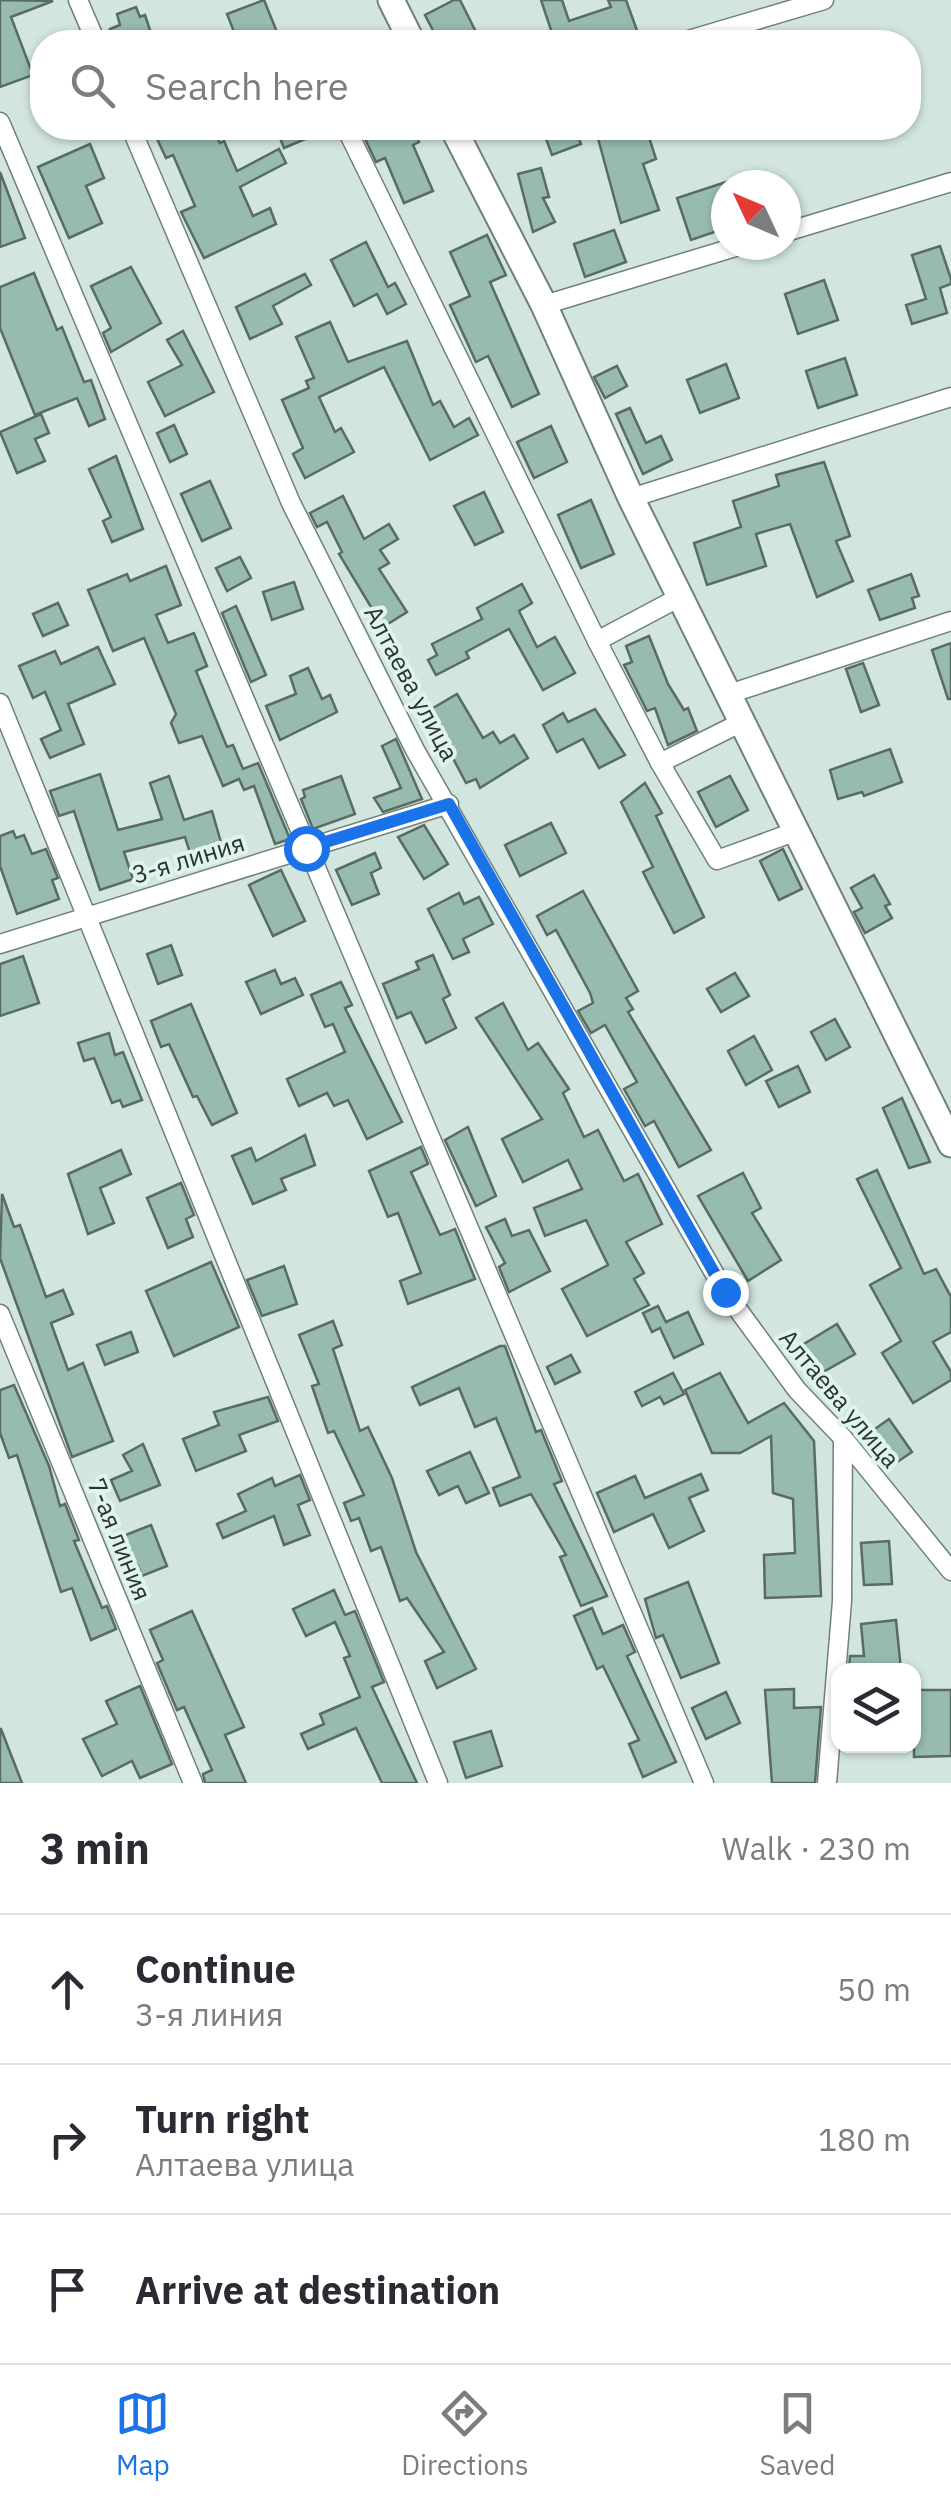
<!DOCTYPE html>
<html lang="en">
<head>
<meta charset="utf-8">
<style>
	:root { --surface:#fff; --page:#f2f2f3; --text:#2b2b33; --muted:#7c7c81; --line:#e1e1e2; --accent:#1a73e8 }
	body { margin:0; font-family:"IBM Plex Sans",sans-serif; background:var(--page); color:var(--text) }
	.controls { position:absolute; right:30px; bottom:30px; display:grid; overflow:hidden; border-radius:20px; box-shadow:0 2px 8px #0004 }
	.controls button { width:90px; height:90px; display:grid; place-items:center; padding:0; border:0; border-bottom:2px solid var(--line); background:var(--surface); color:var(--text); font:50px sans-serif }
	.compass { position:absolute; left:711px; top:170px; width:90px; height:90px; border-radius:50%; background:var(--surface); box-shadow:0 2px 8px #0004; rotate:314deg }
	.stop { position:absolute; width:30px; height:30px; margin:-22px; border:8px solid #1a73e8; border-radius:50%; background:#fff }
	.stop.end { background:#1a73e8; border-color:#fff; box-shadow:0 2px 10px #0008 }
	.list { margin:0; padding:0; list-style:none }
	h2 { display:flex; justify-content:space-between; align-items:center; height:130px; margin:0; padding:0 40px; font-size:42px }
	h2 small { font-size:32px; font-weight:400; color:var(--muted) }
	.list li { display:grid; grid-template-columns:65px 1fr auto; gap:30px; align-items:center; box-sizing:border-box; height:150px; padding:0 40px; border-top:2px solid var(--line) }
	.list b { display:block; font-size:38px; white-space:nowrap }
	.list p { margin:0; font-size:32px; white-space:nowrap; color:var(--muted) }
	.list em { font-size:32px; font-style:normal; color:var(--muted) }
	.icon { flex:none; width:55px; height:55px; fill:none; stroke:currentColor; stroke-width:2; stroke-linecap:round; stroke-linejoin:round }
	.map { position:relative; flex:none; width:951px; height:1783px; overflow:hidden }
	.search { position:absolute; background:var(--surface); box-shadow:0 2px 8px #0004; left:30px; right:30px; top:30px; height:110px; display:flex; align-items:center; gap:25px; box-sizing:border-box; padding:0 35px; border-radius:40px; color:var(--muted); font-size:38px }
	.sheet { height:580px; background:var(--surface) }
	nav { display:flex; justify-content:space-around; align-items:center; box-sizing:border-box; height:140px; border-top:2px solid var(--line); background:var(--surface); font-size:28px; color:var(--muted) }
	nav a { display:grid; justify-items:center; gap:5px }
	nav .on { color:var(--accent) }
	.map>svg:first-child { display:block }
	.building { fill:#97bbae; stroke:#5a6b65; stroke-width:2.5 }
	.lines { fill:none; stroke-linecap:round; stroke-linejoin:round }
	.street-casing { stroke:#6f817b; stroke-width:21 }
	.secondary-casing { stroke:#6f817b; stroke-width:29 }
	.street { stroke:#fff; stroke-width:18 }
	.secondary { stroke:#fff; stroke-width:25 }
	.route { stroke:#1a73e8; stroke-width:12 }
	.labels { text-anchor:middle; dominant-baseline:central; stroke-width:8; stroke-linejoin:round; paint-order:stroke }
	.street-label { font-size:25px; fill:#2c3431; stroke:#dff4ec }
</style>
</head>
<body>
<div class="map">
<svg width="951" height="1783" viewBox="0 0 951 1783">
	<rect width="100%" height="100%" fill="#d2e6df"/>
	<!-- building -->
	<g class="building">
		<polygon points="0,0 53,1 11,17 33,75 0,87"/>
		<polygon points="264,0 281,42 238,42 227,14"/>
		<polygon points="454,0 460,0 478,36 466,42 439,42 425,15"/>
		<polygon points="541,0 562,0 569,21 611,7 608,0 626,0 639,36 620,42 555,42"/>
		<polygon points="136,7 140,17 145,15 154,42 115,42 110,29 120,25 117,14"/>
		<polygon points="152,128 212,128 220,143 224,141 237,171 279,149 286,163 240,187 253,216 270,208 276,224 204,258 181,212 195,206 173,155 166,158"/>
		<polygon points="276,128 331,128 284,148"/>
		<polygon points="360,128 412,128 419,142 413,145 433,191 404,203 385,158 376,162"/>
		<polygon points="542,128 575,128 581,144 552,155"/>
		<polygon points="607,128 646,128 656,159 643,164 659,210 621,223 596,131"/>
		<polygon points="90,144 104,178 86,186 102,223 69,238 38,167"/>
		<polygon points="541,168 549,197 543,198 555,222 533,232 518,174"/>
		<polygon points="0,172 25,238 0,247"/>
		<polygon points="726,182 726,228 691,240 677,198"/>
		<polygon points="614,230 626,262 585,277 574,244"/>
		<polygon points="487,235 506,275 490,282 539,394 512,407 488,356 476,362 450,305 470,296 450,252"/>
		<polygon points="366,242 388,287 395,283 406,304 387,314 377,294 354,306 331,260"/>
		<polygon points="940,246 951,279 951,284 940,288 947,313 912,324 906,305 926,299 912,255"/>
		<polygon points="131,267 161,323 111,352 103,333 111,328 91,286"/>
		<polygon points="34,273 57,330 62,327 84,382 91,380 105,419 89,426 77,398 35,415 0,328 0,287"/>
		<polygon points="305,274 311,285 273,306 282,324 250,339 236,307"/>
		<polygon points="824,280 838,320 798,334 785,294"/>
		<polygon points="330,322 348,362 407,341 433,405 440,401 454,427 469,418 478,435 430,460 384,367 319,397 335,432 341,428 354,452 305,478 293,454 303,448 282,400 309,388 306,381 314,378 296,337"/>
		<polygon points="183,331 214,392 165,416 148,382 182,365 167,340"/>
		<polygon points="845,358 857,395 818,408 806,371"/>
		<polygon points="726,364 739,398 700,413 687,380"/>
		<polygon points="617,366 627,386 605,398 594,377"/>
		<polygon points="630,408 646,443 661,436 672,460 643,474 616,414"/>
		<polygon points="41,414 49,433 35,439 45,461 17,473 0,432"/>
		<polygon points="174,425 187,454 170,462 157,433"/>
		<polygon points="551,426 567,462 534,478 517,442"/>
		<polygon points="116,456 143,529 112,542 103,521 111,517 89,469"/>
		<polygon points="824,462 850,536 836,541 853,581 817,597 790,524 756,534 766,566 707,585 694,543 741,527 733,501 779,486 776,475"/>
		<polygon points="210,481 231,528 202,541 181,494"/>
		<polygon points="484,492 503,532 475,545 454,506"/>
		<polygon points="343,496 364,539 389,524 398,539 380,550 389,563 379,569 407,612 383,627 339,554 342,552 327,522 317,527 310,513"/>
		<polygon points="591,500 614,554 581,568 558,515"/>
		<polygon points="240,557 251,578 227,591 216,568"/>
		<polygon points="166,566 181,605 156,615 168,643 194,633 207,666 196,671 227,747 233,745 243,769 258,763 290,839 275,844 254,786 244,790 239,779 223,786 202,736 179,743 171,723 176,714 144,638 113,651 88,590 127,574 130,581"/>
		<polygon points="911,574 919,596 912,598 915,608 880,620 868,590"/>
		<polygon points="294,582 303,609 272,620 263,592"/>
		<polygon points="522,584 532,603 519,611 537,647 555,637 575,673 543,690 509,629 466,652 469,658 436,675 428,660 437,655 432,644 482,619 477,608"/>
		<polygon points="58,603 68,625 43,636 33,614"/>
		<polygon points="236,606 266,675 251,682 222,613"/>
		<polygon points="649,636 668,684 684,710 688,708 697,731 668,745 655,708 647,711 624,665 632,662 626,646"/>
		<polygon points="951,643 951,699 948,699 932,650"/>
		<polygon points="98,647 115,684 68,704 84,744 50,758 41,739 61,730 45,692 33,698 19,666 55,651 61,664"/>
		<polygon points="863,663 879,705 861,712 846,669"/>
		<polygon points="308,668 322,699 330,695 337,712 280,740 266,706 296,694 290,676"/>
		<polygon points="457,694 483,738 493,732 500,743 514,735 528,758 480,788 476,779 466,783 428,711"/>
		<polygon points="595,709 625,755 599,768 583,739 557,752 543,725 563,713 568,722"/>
		<polygon points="396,739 422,799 383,812 374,798 401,788 382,746"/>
		<polygon points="890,749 902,782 864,796 862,792 838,799 830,770"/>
		<polygon points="100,774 118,830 162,819 150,783 169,776 184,820 212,811 222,846 191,856 185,837 124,852 133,879 100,890 74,811 59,816 50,791"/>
		<polygon points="341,776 355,814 313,829 301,799 305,797 303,790"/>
		<polygon points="730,776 748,810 716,827 698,792"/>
		<polygon points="645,783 662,813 656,816 704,917 674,933 643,872 653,867 621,802"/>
		<polygon points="551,823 566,853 520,876 505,845"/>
		<polygon points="424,825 448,864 424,879 398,837"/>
		<polygon points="13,831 16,838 24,835 32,854 46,849 58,878 52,880 59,899 17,914 0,866 0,836"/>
		<polygon points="783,849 802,889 779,900 760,861"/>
		<polygon points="375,853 381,868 371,873 379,894 352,905 336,870"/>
		<polygon points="281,870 305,921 273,936 249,885"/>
		<polygon points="874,875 890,904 885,906 892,918 865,933 854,912 862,908 851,888"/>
		<polygon points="583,891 638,991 626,998 633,1009 628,1012 711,1150 679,1167 654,1121 645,1126 624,1089 637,1082 605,1025 591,1033 578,1011 593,1003 590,993 556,930 547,935 537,916"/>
		<polygon points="459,893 464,904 479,897 493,924 463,939 469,952 453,959 428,909"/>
		<polygon points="171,945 182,975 158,984 147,954"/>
		<polygon points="433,955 450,995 443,999 456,1028 426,1043 411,1012 397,1018 383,984 419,969 416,962"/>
		<polygon points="23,956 39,1003 0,1016 0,964"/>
		<polygon points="275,970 281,984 295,978 303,995 261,1014 246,982"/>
		<polygon points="735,973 749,996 721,1012 707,989"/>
		<polygon points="341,982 352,1005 345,1008 402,1122 367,1139 348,1100 334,1106 327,1093 299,1106 287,1079 345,1052 333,1024 325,1027 311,995"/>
		<polygon points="503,1003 528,1050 538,1043 569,1089 563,1093 584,1137 598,1130 624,1181 638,1174 662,1224 626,1242 644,1273 634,1279 649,1305 587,1336 562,1289 608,1265 586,1220 545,1236 534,1208 582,1189 568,1160 523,1182 502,1139 542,1119 476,1018"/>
		<polygon points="191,1004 237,1113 212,1125 197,1096 193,1097 169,1044 161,1047 151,1021"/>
		<polygon points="835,1019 850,1047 826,1060 811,1032"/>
		<polygon points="109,1033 115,1055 123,1052 142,1100 123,1107 120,1100 112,1103 94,1058 84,1061 78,1043"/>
		<polygon points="754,1036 772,1070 746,1085 728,1051"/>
		<polygon points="798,1066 810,1092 779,1107 766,1081"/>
		<polygon points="902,1098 930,1162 909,1168 883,1108"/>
		<polygon points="468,1127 496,1196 476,1206 445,1140"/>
		<polygon points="305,1135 315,1165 281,1179 286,1190 253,1204 232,1156 251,1148 256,1161"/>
		<polygon points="421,1147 428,1164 411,1172 440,1235 455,1229 475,1279 408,1304 400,1281 421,1273 398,1213 388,1217 369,1171"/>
		<polygon points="121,1150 131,1174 100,1188 114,1223 88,1234 68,1174"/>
		<polygon points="877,1170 924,1274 936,1269 951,1297 951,1332 933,1342 951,1372 951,1380 913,1403 882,1353 901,1341 870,1285 901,1268 857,1179"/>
		<polygon points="743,1173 761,1208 752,1213 781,1260 748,1281 698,1196"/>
		<polygon points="181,1183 194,1215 186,1219 193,1237 168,1248 147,1198"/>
		<polygon points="2,1194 14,1227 20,1225 46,1297 63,1290 73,1314 51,1323 68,1370 83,1363 113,1441 72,1457 0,1258"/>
		<polygon points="505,1219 512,1236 529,1230 550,1271 509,1292 499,1267 505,1263 486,1227"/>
		<polygon points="211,1262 239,1327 174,1356 146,1291"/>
		<polygon points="284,1266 297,1304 262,1316 247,1280"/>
		<polygon points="658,1306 666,1322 688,1312 703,1344 674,1358 660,1328 652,1332 643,1313"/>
		<polygon points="333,1321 342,1345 333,1349 360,1431 368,1427 392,1478 416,1552 476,1669 437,1688 425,1661 444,1652 407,1598 400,1601 381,1547 371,1551 359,1518 351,1521 344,1503 364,1495 334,1431 328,1433 312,1386 319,1384 299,1335"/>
		<polygon points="837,1324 855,1354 816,1376 799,1347"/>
		<polygon points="131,1332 138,1352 105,1365 97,1345"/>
		<polygon points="500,1346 505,1346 536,1432 541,1430 562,1481 554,1484 607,1596 581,1606 560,1557 566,1555 531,1494 500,1506 493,1488 520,1477 496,1418 475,1427 459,1388 420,1405 412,1387"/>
		<polygon points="571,1355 580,1372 555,1384 547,1367"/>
		<polygon points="673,1373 684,1394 664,1404 660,1397 642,1406 635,1392"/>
		<polygon points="720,1373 748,1423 784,1403 814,1441 821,1596 765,1598 764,1555 795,1553 793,1499 773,1493 771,1436 740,1453 712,1453 685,1390"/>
		<polygon points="14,1385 49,1466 60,1506 65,1504 79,1540 74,1541 102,1608 107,1606 116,1629 91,1640 72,1588 61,1592 17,1455 9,1458 0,1433 0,1390"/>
		<polygon points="268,1397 278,1421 239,1435 246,1451 196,1471 183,1439 219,1425 214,1412"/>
		<polygon points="889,1419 912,1452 887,1469 865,1436"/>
		<polygon points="143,1444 160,1485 120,1501 111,1480 132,1471 123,1455"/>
		<polygon points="470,1452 489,1493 466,1503 458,1486 439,1495 427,1471"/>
		<polygon points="701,1474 708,1490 689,1498 704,1531 669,1548 653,1514 614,1532 597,1493 635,1476 645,1498"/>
		<polygon points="300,1475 310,1500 298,1505 310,1535 284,1545 274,1516 223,1538 217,1524 246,1511 238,1494 272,1478 275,1486"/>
		<polygon points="151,1525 167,1566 142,1576 138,1566 126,1571 113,1540"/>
		<polygon points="889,1541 892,1584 864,1585 861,1543"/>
		<polygon points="688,1582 719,1663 681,1678 663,1635 656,1638 645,1599"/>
		<polygon points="334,1590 345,1615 355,1611 384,1682 372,1687 417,1783 382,1783 356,1728 308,1749 301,1734 324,1724 320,1714 360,1697 344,1658 350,1656 335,1622 306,1636 293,1609"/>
		<polygon points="592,1608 603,1634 623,1625 635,1652 627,1656 676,1762 643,1777 629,1744 639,1740 603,1666 597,1669 574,1616"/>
		<polygon points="192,1611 244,1727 225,1735 246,1783 205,1783 203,1774 212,1770 184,1707 177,1710 157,1663 163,1660 150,1630"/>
		<polygon points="896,1620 901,1670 849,1670 850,1656 864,1656 861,1624"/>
		<polygon points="140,1686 172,1764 140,1778 132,1761 102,1776 83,1739 117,1724 106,1701"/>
		<polygon points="794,1689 794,1708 821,1707 815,1783 772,1783 765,1690"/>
		<polygon points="914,1690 951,1690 951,1756 914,1757"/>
		<polygon points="726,1692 740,1723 706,1739 692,1708"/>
		<polygon points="0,1729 1,1729 22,1783 0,1783"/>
		<polygon points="491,1731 502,1766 466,1778 454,1742"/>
	</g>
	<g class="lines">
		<defs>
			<g id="street">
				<polyline points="78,0 96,42"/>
				<polyline points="682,42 824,0"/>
				<polyline points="0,122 704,1783"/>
				<polyline points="131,128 291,503 415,750 725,1292 797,1390 843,1438 951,1571"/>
				<polyline points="346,128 597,641"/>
				<polyline points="786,232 951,182"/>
				<polyline points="544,305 742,245"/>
				<polyline points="631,498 951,397"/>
				<polyline points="680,597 597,641 660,763 742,722"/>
				<polyline points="729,694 951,621"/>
				<polyline points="0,703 438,1783"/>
				<polyline points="660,763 717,860 797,831"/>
				<polyline points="0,944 449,804"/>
				<polyline points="0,1314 193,1783"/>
				<polyline points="827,1783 842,1601 843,1438"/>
			</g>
			<g id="secondary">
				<polyline points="391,0 412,42"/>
				<polyline points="453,128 544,305 631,498 951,1144"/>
			</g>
		</defs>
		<!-- street casing -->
		<use href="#street" class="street-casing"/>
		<!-- secondary casing -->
		<use href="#secondary" class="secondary-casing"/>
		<!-- street -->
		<use href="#street" class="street"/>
		<!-- secondary -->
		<use href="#secondary" class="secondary"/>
	</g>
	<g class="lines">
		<!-- route -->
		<polyline class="route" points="306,848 449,804 725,1292"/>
	</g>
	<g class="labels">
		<!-- street labels -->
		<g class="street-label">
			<text transform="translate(412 683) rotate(62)">Алтаева улица</text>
			<text transform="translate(188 858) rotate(-17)">3-я линия</text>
			<text transform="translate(840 1398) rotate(50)">Алтаева улица</text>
			<text transform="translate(120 1539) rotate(68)">7-ая линия</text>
		</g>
	</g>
</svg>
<div class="controls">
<button><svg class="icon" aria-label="layers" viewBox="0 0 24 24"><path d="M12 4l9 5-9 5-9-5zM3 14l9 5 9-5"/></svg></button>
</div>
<svg class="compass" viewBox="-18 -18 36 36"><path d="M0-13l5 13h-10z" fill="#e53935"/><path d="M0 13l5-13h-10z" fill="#7c7c81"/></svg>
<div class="stop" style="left:306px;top:848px"></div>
<div class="stop end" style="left:725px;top:1292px"></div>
<div class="search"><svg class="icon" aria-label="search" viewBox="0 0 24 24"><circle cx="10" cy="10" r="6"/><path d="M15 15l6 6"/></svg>Search here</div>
</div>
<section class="sheet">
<h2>3 min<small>Walk · 230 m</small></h2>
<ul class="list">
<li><svg class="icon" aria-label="ahead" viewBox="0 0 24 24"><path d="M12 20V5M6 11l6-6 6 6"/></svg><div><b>Continue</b><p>3-я линия</p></div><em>50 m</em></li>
<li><svg class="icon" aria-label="right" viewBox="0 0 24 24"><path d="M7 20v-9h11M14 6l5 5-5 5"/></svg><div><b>Turn right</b><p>Алтаева улица</p></div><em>180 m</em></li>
<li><svg class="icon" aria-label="arrive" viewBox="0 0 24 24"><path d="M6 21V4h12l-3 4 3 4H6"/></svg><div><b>Arrive at destination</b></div></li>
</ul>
</section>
<nav>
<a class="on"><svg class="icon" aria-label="map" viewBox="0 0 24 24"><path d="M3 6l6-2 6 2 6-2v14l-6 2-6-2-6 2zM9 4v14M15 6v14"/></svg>Map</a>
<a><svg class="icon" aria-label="directions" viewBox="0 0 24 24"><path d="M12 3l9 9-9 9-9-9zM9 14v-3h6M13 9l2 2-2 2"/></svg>Directions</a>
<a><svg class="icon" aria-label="saved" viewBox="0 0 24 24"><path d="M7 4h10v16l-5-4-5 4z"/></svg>Saved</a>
</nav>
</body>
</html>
